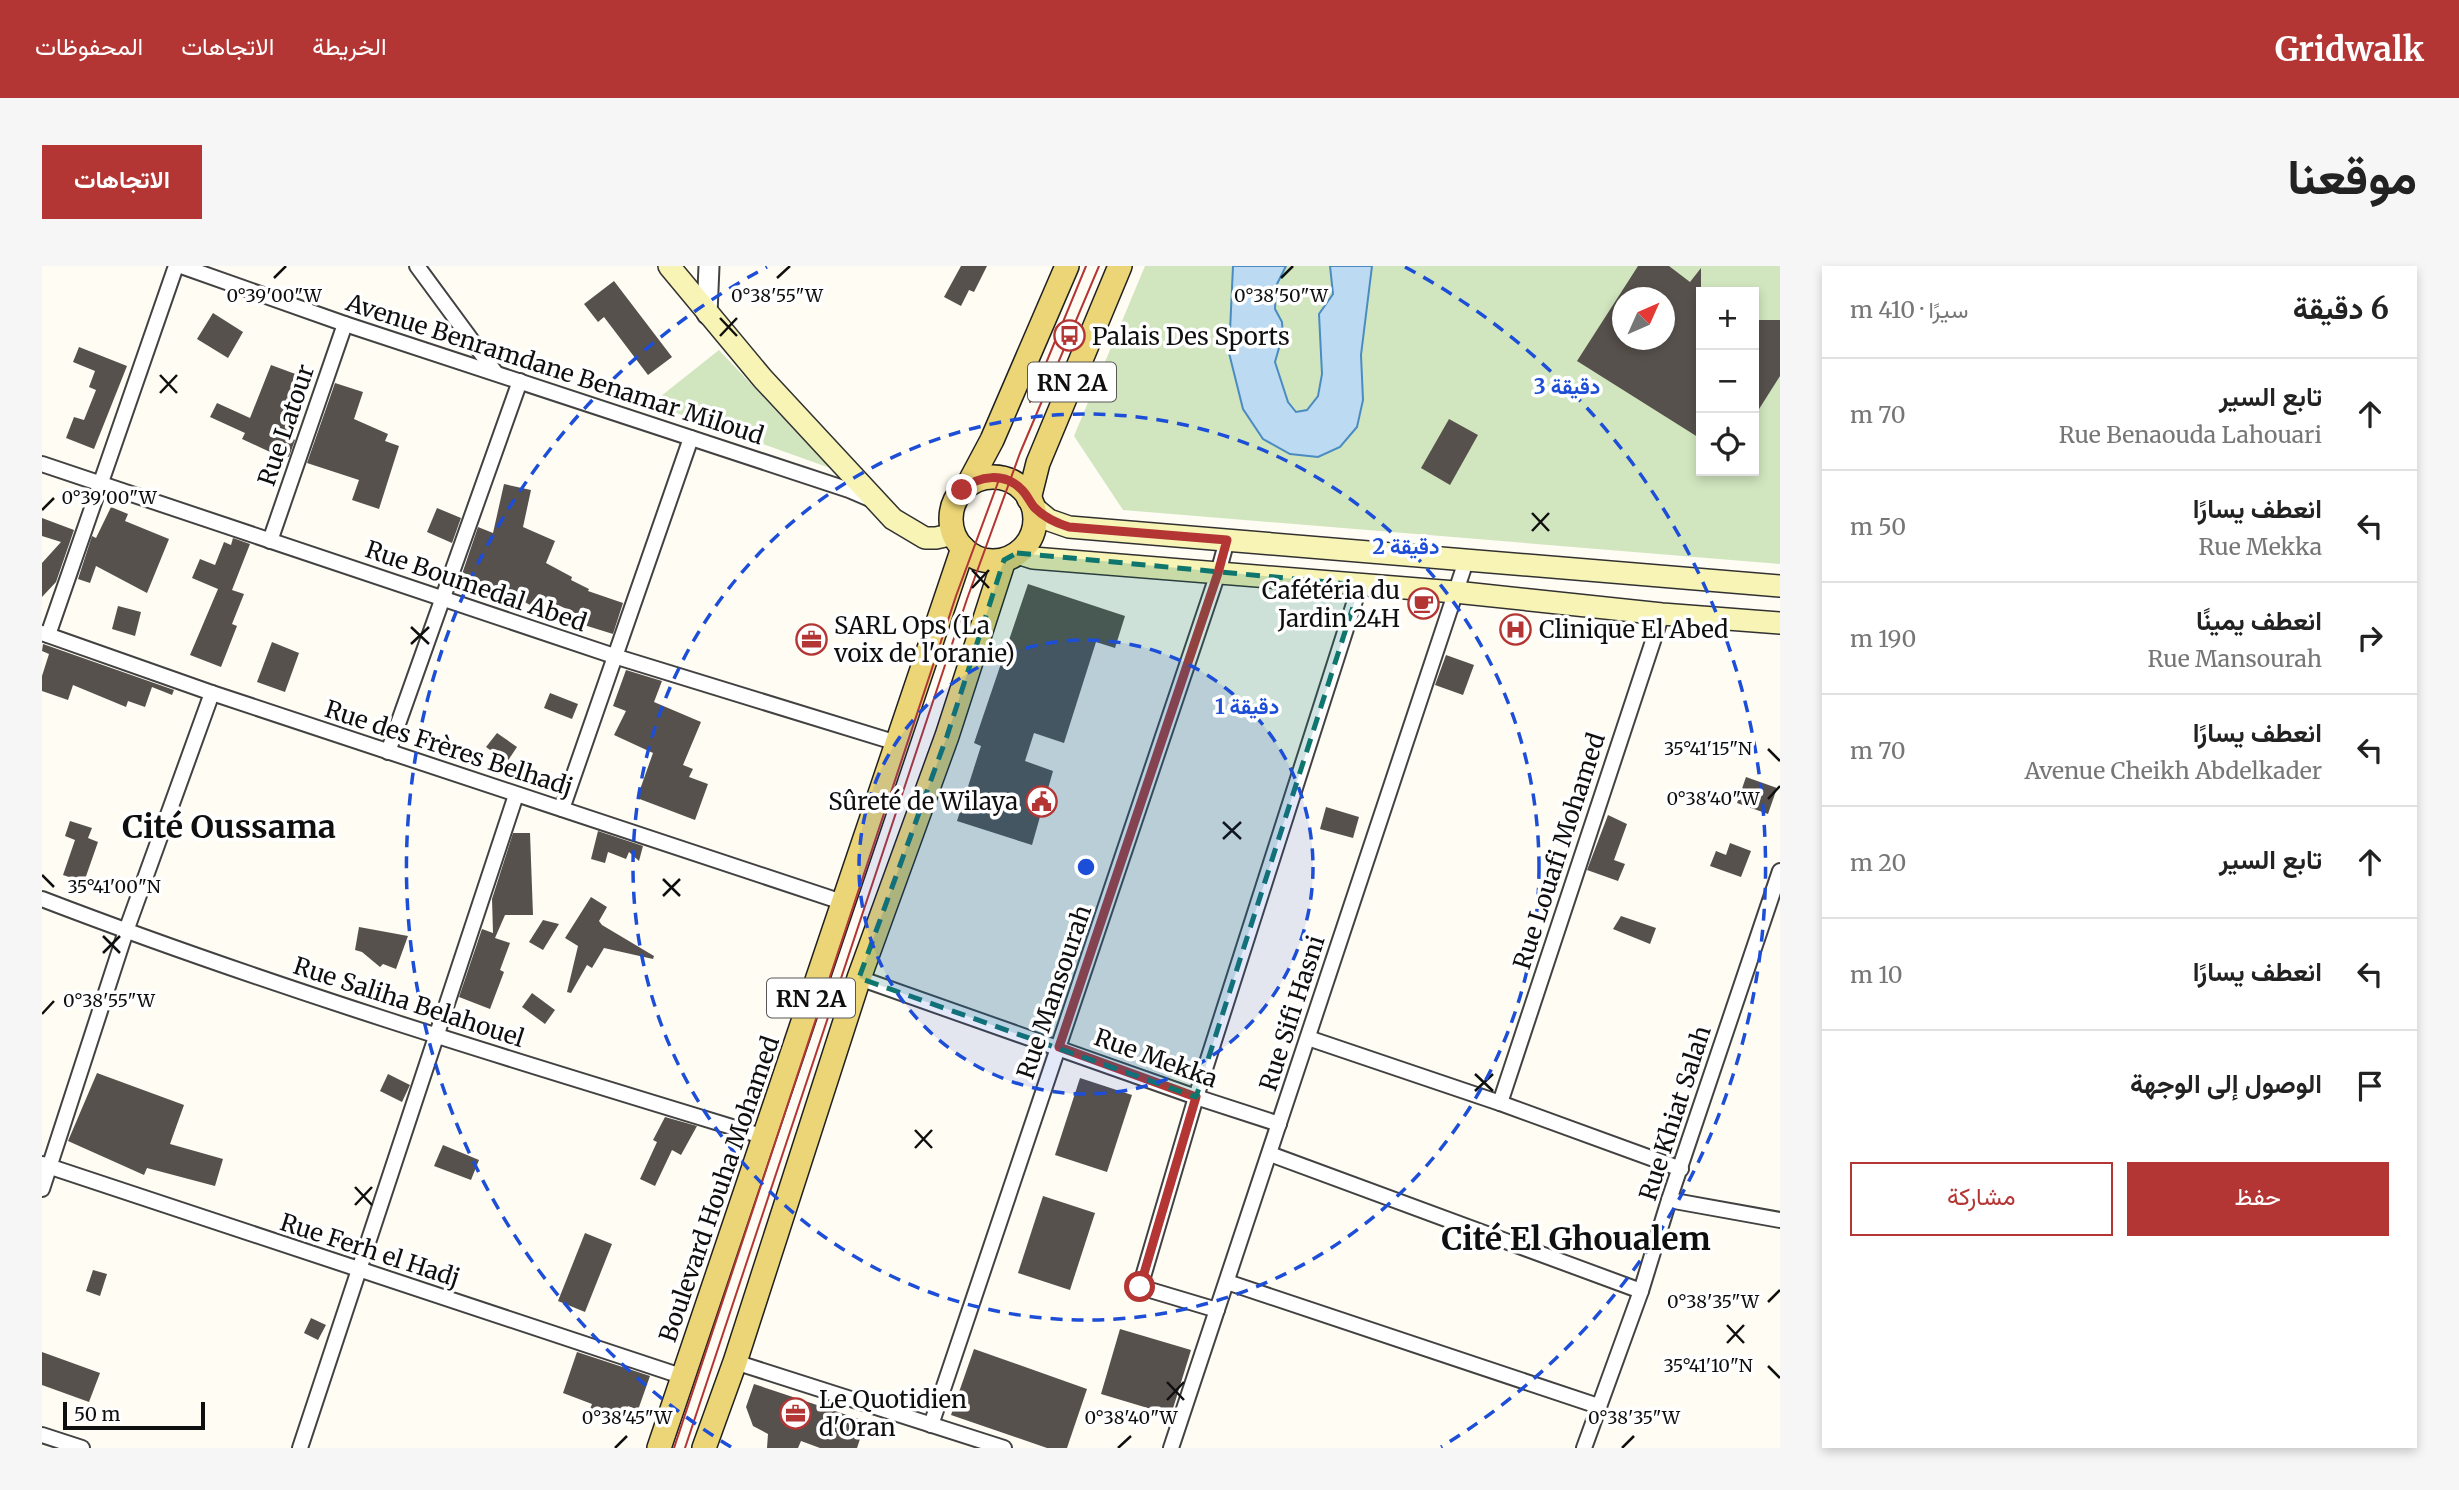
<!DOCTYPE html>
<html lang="ar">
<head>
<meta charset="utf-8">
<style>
	:root { --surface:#fff; --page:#f6f6f6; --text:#222; --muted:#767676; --line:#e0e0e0; --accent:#b33534 }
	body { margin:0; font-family:Merriweather,Vazirmatn,serif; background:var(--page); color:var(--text); direction:rtl }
	.controls { position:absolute; right:21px; top:21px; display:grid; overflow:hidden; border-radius:0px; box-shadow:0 4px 10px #0003 }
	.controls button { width:63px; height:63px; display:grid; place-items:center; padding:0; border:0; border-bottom:2px solid var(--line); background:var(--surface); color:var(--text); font:35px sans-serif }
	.compass { position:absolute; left:1570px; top:21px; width:63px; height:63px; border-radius:50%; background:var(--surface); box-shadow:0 4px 10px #0003; rotate:45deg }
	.scale { position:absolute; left:21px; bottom:18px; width:142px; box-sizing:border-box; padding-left:7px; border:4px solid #0f0f0f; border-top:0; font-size:19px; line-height:24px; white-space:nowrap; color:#0f0f0f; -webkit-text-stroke:5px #fff; paint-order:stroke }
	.stop { position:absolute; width:21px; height:21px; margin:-16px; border:5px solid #b33534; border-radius:50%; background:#fff }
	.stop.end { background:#b33534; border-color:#fff; box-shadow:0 2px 7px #0008 }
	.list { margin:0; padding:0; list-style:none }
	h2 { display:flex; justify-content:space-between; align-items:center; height:91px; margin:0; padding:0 28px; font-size:30px }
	h2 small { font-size:23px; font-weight:400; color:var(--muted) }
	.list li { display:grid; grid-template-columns:46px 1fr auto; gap:21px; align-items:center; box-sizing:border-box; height:112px; padding:0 28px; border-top:2px solid var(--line) }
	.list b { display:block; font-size:26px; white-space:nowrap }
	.list p { margin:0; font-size:23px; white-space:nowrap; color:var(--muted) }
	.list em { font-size:23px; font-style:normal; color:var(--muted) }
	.actions { display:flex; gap:14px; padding:21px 28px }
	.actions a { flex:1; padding:16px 0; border:2px solid var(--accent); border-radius:0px; text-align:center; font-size:24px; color:var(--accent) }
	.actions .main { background:var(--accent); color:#fff }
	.icon { flex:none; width:38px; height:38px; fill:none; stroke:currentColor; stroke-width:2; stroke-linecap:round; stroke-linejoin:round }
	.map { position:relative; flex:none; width:1738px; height:1182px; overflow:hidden; direction:ltr; border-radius:0px }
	header { display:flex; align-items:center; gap:42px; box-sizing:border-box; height:98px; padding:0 35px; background:var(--accent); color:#fff }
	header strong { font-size:33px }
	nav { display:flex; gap:38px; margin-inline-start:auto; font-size:24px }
	.intro { display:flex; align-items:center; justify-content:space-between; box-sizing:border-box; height:168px; padding:0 42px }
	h1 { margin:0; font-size:49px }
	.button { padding:18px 32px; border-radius:0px; background:var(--accent); color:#fff; font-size:24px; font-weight:700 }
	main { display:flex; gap:42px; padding:0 42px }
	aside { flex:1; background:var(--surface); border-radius:0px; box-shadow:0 4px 10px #0003 }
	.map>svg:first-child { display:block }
	.green { fill:#d1e6bf; fill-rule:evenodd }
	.water { fill:#bcdaf1; stroke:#4a8bc1; stroke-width:2 }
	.building { fill:#57514d; fill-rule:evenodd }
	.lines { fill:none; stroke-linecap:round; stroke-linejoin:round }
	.minor-casing { stroke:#424242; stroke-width:18 }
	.tertiary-casing { stroke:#424242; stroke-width:23 }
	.secondary-casing { stroke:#313131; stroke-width:24 }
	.primary-casing { stroke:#202020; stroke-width:26 }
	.minor { stroke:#fff; stroke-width:14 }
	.tertiary { stroke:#fff; stroke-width:19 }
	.secondary { stroke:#f7f4b5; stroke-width:21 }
	.primary { stroke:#ebd576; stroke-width:23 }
	.tram { stroke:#b33534; stroke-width:2 }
	.route { stroke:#b33534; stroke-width:9 }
	.marked { fill:#0f766e; fill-opacity:0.2; stroke:#0f766e; stroke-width:5; stroke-dasharray:14 9; stroke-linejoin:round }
	.ticks { fill:none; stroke:#0f0f0f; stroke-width:2.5 }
	.ring { fill:none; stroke:#1d4ed8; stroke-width:3.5; stroke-dasharray:12 9 }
	.labels { text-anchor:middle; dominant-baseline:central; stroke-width:7; stroke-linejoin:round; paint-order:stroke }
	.shield { fill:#fff; stroke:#575757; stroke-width:2 }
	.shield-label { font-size:23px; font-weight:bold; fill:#0f0f0f }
	.poi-label { font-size:24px; fill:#0f0f0f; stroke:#fff; text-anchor:start }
	.street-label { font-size:24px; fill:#0f0f0f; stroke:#fff }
	.district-label { font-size:32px; font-weight:bold; fill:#0f0f0f; stroke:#fff }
	.ticks-label { font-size:18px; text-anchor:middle; fill:#0f0f0f; stroke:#fff; stroke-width:7; stroke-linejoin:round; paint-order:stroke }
	.centre { fill:#1d4ed8; stroke:#fff; stroke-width:3.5 }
	.ring-label { font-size:21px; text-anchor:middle; font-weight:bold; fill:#1d4ed8; stroke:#fff; stroke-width:7; stroke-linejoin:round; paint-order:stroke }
</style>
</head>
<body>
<header>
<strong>Gridwalk</strong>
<nav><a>الخريطة</a><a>الاتجاهات</a><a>المحفوظات</a></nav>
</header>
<div class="intro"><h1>موقعنا</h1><a class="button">الاتجاهات</a></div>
<main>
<aside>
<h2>6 دقيقة<small>سيرًا · 410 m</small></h2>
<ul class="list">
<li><svg class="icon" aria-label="ahead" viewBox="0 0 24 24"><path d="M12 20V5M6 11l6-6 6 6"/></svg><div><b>تابع السير</b><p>Rue Benaouda Lahouari</p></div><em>70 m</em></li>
<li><svg class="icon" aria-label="left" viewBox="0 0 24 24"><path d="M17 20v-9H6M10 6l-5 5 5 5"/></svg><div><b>انعطف يسارًا</b><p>Rue Mekka</p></div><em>50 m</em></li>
<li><svg class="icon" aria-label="right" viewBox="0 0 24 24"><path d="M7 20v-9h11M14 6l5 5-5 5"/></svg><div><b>انعطف يمينًا</b><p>Rue Mansourah</p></div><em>190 m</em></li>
<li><svg class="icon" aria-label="left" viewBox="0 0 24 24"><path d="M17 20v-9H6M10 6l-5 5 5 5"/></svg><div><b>انعطف يسارًا</b><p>Avenue Cheikh Abdelkader</p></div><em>70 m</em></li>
<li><svg class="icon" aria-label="ahead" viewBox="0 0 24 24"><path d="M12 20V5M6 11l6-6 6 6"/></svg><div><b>تابع السير</b></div><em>20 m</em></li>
<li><svg class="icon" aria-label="left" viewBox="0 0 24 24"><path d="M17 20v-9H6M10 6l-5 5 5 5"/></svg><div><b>انعطف يسارًا</b></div><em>10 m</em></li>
<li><svg class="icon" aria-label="arrive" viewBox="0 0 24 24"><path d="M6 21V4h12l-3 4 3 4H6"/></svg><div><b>الوصول إلى الوجهة</b></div></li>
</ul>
<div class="actions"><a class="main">حفظ</a><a>مشاركة</a></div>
</aside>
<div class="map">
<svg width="1738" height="1182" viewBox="0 0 1738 1182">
	<rect width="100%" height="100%" fill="#fefcf3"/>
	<!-- green -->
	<g class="green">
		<path d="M1103,0H1738V298L1081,244L1032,170ZM1659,26H1712V205H1659ZM1580,32H1622V74H1580Z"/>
		<polygon points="677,84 788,202 609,138"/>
	</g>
	<!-- water -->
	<polygon class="water" points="1191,0 1244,0 1234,20 1233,43 1240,56 1241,68 1233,96 1246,136 1254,146 1265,144 1276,130 1280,108 1277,48 1291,28 1288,0 1330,0 1319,89 1321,134 1315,161 1298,181 1276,191 1248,188 1221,173 1201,143 1187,87"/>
	<!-- building -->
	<g class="building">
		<polygon points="919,0 945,0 932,26 927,24 919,40 902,31"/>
		<path d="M1596,0H1627L1648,16L1659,2V173L1535,95ZM1580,32H1622V74H1580Z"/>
		<polygon points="572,15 630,91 606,109 562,51 556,56 542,38"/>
		<polygon points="171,47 201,66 186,92 155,73"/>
		<polygon points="1712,54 1738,54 1738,110 1712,151"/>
		<polygon points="37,81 85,100 52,183 24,172 32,151 42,154 54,124 47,121 53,105 31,96"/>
		<polygon points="229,99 267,113 245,170 253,174 247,191 244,190 243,193 200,173 203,167 168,151 175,137 208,152"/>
		<polygon points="293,117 321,126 312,153 346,168 343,175 357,180 337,243 310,234 317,214 265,197"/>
		<polygon points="1407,153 1436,169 1408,219 1379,202"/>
		<polygon points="462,218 489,224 481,261 513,275 504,297 530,311 529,314 547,323 546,325 581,337 571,368 542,359 544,352 516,339 511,348 491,337 490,340 458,323 456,328 418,314 436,261 451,267"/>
		<polygon points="69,241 86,248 83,255 127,273 105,327 54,300 48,317 36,313 50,270 54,272"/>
		<polygon points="395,242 419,252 410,277 385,266"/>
		<polygon points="0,252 32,264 14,316 0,331 0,297 19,276 0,270"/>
		<polygon points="191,272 208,278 190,324 202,328 190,358 195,360 179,401 148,389 176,323 150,312 158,293 173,299 182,276 189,279"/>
		<polygon points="986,318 1083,350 1073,382 1054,376 1022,477 992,467 983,495 1011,505 990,579 915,555 939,480 932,477"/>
		<polygon points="76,340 99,346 93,370 70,363"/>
		<polygon points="230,376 257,387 243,426 215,416"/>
		<polygon points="1,378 132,424 130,429 110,421 103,441 86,435 84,441 31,419 26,434 0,425 0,410 7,388 0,385"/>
		<polygon points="1404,389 1432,399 1421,429 1393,419"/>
		<polygon points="584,404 620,415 612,436 659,456 641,499 651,503 647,511 666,518 653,554 595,532 611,487 572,469 584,445 571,440"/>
		<polygon points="508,427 536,438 530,453 502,442"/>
		<polygon points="455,467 475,481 465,496 444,481"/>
		<polygon points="1704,511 1735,522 1726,548 1695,537"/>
		<polygon points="1284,541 1317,551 1311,572 1278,563"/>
		<polygon points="1566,549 1585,558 1572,594 1583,598 1576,615 1545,604"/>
		<polygon points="28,555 50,562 46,572 56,576 42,616 21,609 33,574 23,570"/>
		<polygon points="556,565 601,580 597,595 587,586 584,593 566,586 563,597 549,593"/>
		<polygon points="471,567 488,567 491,649 463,649 453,672 468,677 458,704 462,706 448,743 417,731 440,663 451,667 450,633"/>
		<polygon points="1688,577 1709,585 1699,611 1668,600 1674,585 1684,589"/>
		<polygon points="549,631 565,641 557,655 560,659 612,690 611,693 562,682 550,702 545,699 529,727 525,726 536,680 523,672"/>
		<polygon points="1579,650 1614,662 1608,678 1571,663"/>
		<polygon points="501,654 517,658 501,684 487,676"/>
		<polygon points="317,661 366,670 354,703 341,698 338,701 320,686 313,684"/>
		<polygon points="490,727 513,744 503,758 480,741"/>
		<polygon points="55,807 142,839 128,878 181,893 173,920 105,902 102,909 26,875"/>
		<polygon points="346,808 368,819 360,836 338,825"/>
		<polygon points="1038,812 1090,829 1065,906 1013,889"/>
		<polygon points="623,851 655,860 639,889 630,884 613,920 598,913 615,876 611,874"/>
		<polygon points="401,879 437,894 429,914 392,900"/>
		<polygon points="1001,930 1053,947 1028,1024 976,1007"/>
		<polygon points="543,967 570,978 543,1046 516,1035"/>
		<polygon points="51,1004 65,1008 58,1030 44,1025"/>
		<polygon points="269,1052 284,1059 276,1074 262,1067"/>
		<polygon points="1078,1063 1149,1084 1129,1149 1059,1128"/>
		<polygon points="932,1083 1045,1123 1025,1182 1005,1182 909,1149"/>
		<polygon points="0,1086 58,1107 47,1136 0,1119"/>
		<polygon points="535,1086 608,1110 596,1144 586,1140 580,1158 547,1146 550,1138 521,1127"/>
		<polygon points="712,1118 820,1154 820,1167 815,1182 778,1182 759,1175 756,1182 725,1182 726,1168 711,1160 704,1141"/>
	</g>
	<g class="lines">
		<defs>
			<g id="minor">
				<polyline points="139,0 303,58 807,224 828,233"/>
				<polyline points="375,0 453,106"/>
				<polyline points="0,198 572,390 855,477"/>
				<polyline points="228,275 303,58"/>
				<polyline points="0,367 170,427 800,636"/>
				<polyline points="6,369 134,0"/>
				<polyline points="346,486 478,115"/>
				<polyline points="520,543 649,172"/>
				<path d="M0,633C237,724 480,797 723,871"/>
				<polyline points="817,712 1154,831 1237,858"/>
				<polyline points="1266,772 1458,837 1639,903"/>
				<polyline points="1458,837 1620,348"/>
				<polyline points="1228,888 1599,1025"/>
				<polyline points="0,898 642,1111"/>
				<polyline points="0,923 84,665 170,427"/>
				<polyline points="1627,934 1738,954"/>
				<polyline points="1185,1016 1556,1140"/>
				<polyline points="1175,1044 1098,1021 1154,831 1318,319"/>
				<polyline points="693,1096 962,1182"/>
				<polyline points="889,1159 1176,307 1185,274"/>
				<polyline points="0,1169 40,1182"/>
				<polyline points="258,1182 474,529"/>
				<polyline points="1129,1182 1424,295"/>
				<polyline points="1542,1182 1599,1025 1627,934 1738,605"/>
			</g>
			<polyline id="tertiary" points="665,48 667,0"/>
			<g id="secondary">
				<polyline points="627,0 721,113 851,253 883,272 894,272 912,268"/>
				<polyline points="990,240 1007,254 1027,261 1738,320"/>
				<polyline points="975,287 991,292 1413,326 1620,348 1738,357"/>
			</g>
			<g id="primary">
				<circle cx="951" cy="253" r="42"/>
				<polyline points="926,219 950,174 1025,0"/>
				<polyline points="987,233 996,197 1078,0"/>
				<polyline points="617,1182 921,282"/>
				<polyline points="662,1182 693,1096 817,712 905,470 962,294"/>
			</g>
		</defs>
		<!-- minor casing -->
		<use href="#minor" class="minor-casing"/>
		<!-- tertiary casing -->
		<use href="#tertiary" class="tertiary-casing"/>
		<!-- secondary casing -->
		<use href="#secondary" class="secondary-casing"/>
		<!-- primary casing -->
		<use href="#primary" class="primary-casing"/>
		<!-- minor -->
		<use href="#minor" class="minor"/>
		<!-- tertiary -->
		<use href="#tertiary" class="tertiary"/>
		<!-- secondary -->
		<use href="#secondary" class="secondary"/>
		<!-- primary -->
		<use href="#primary" class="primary"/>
		<!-- tram -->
		<g class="tram">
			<polyline points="988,136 1044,0"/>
			<polyline points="632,1182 914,330 958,211"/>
			<polyline points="643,1182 925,333 978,187 1057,0"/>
		</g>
	</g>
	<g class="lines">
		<!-- route -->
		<path class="route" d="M920,224C937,209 963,206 980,224C986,230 988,237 993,242C1003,252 1014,257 1027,261L1185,274L1176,307L1017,781L1154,831L1098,1021"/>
	</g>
	<!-- marked area -->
	<path class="marked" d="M975,287L1318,319L1154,831L817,712L905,470L962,294Z"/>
	<!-- ticks -->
	<path class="ticks" d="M232,12L244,0M735,12L748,0M1239,12L1251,0M678,52L695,70M678,70L695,52M118,109L135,127M118,127L135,109M0,244L12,232M1490,247L1507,265M1490,265L1507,247M930,304L947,322M930,322L947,304M369,361L387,378M369,378L387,361M1726,483L1738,495M1726,533L1738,520M1181,556L1199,573M1181,573L1199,556M0,609L12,621M621,613L638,630M621,630L638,613M61,670L78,687M61,687L78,670M0,748L12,735M1433,808L1451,825M1433,825L1451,808M873,864L890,882M873,882L890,864M313,921L330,939M313,939L330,921M1726,1036L1738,1024M1685,1059L1702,1077M1685,1077L1702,1059M1726,1100L1738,1112M1125,1116L1142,1134M1125,1134L1142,1116M573,1182L585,1170M1076,1182L1089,1170M1580,1182L1592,1170"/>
	<!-- distance rings -->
	<circle cx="1044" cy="601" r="227" fill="#1d4ed8" fill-opacity=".12"/>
	<g class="ring">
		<circle cx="1044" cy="601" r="227"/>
		<circle cx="1044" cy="601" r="453"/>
		<path d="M689 1181A680 680 0 0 1 725 1M1363 1A680 680 0 0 1 1399 1181"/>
	</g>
	<!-- icons -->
	<defs>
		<symbol id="bus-ring" viewBox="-11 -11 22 22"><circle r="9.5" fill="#fff" stroke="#b33534" stroke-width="1.5"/><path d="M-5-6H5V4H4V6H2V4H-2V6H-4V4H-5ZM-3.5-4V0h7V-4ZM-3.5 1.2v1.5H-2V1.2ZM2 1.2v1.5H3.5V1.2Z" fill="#b33534"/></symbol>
		<symbol id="cafe-ring" viewBox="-11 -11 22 22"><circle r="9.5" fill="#fff" stroke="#b33534" stroke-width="1.5"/><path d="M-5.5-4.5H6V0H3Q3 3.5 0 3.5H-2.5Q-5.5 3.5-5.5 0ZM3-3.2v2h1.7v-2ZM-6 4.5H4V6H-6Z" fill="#b33534"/></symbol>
		<symbol id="hospital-ring" viewBox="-11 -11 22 22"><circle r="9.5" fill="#fff" stroke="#b33534" stroke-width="1.5"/><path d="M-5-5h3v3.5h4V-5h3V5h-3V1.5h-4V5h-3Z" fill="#b33534"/></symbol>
		<symbol id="office-ring" viewBox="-11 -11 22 22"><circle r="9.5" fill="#fff" stroke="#b33534" stroke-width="1.5"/><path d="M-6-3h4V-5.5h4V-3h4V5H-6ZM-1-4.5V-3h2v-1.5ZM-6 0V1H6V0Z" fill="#b33534"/></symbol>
		<symbol id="civic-ring" viewBox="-11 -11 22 22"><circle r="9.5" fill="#fff" stroke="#b33534" stroke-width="1.5"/><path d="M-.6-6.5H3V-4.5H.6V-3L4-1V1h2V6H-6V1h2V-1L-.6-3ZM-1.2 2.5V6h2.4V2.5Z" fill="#b33534"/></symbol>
	</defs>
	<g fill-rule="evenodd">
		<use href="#bus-ring" x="1010" y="52" width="35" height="35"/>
		<use href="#cafe-ring" x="1364" y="320" width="35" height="35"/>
		<use href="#hospital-ring" x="1456" y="346" width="35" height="35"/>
		<use href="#office-ring" x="752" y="356" width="35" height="35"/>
		<use href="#civic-ring" x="982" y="518" width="35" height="35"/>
		<use href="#office-ring" x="736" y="1130" width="35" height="35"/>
	</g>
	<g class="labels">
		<!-- shield labels -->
		<g class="shield">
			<rect x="986" y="96.5" width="88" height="39" rx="5"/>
			<rect x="725" y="712.5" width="88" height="39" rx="5"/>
		</g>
		<g class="shield-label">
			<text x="1030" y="116">RN 2A</text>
			<text x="769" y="732">RN 2A</text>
		</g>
		<!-- poi labels -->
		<g class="poi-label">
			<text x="1050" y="70">Palais Des Sports</text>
			<text x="1358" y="324" text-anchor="end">Cafétéria du<tspan x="1358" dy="28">Jardin 24H</tspan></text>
			<text x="792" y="359">SARL Ops (La<tspan x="792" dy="28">voix de l'oranie)</tspan></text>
			<text x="1497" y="363">Clinique El Abed</text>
			<text x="976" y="535" text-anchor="end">Sûreté de Wilaya</text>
			<text x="777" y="1133">Le Quotidien<tspan x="777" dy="28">d'Oran</tspan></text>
		</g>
		<!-- street labels -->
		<g class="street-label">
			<text transform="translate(513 103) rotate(18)">Avenue Benramdane Benamar Miloud</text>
			<text transform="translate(244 159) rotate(-71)">Rue Latour</text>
			<text transform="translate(434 320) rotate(19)">Rue Boumedal Abed</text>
			<text transform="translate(407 482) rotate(18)">Rue des Frères Belhadj</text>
			<text transform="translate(1517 585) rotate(-72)">Rue Louafi Mohamed</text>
			<text transform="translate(1012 726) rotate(-71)">Rue Mansourah</text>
			<text transform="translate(367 736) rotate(18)">Rue Saliha Belahouel</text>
			<text transform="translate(1250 747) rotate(-72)">Rue Sifi Hasni</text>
			<text transform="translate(1114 792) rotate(20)">Rue Mekka</text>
			<text transform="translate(1633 847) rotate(-72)">Rue Khiat Salah</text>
			<text transform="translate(677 923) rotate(-71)">Boulevard Houha Mohamed</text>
			<text transform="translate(328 984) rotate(18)">Rue Ferh el Hadj</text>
		</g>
		<!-- district labels -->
		<g class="district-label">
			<text x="187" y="561">Cité Oussama</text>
			<text x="1534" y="973">Cité El Ghoualem</text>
		</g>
	</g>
	<g class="ticks-label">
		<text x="232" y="36">0°39'00"W</text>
		<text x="735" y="36">0°38'55"W</text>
		<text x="1239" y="36">0°38'50"W</text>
		<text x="67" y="238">0°39'00"W</text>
		<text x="1666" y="489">35°41'15"N</text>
		<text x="1671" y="539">0°38'40"W</text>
		<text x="72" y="627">35°41'00"N</text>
		<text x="67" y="741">0°38'55"W</text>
		<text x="1671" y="1042">0°38'35"W</text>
		<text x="1666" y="1106">35°41'10"N</text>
		<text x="1089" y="1158">0°38'40"W</text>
		<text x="585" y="1158">0°38'45"W</text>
		<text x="1592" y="1158">0°38'35"W</text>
	</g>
	<circle cx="1044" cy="601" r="10" class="centre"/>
	<g class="ring-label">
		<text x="1525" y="128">3 دقيقة</text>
		<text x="1364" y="288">2 دقيقة</text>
		<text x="1205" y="448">1 دقيقة</text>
	</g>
</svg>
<div class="controls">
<button>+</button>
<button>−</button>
<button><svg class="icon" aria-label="locate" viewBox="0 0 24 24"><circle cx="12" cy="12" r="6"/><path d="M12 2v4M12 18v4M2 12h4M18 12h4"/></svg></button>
</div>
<svg class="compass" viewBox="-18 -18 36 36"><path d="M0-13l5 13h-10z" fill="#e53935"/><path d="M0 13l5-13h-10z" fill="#767676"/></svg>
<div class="scale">50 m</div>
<div class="stop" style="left:1098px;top:1021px"></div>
<div class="stop end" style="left:920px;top:224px"></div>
</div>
</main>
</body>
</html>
